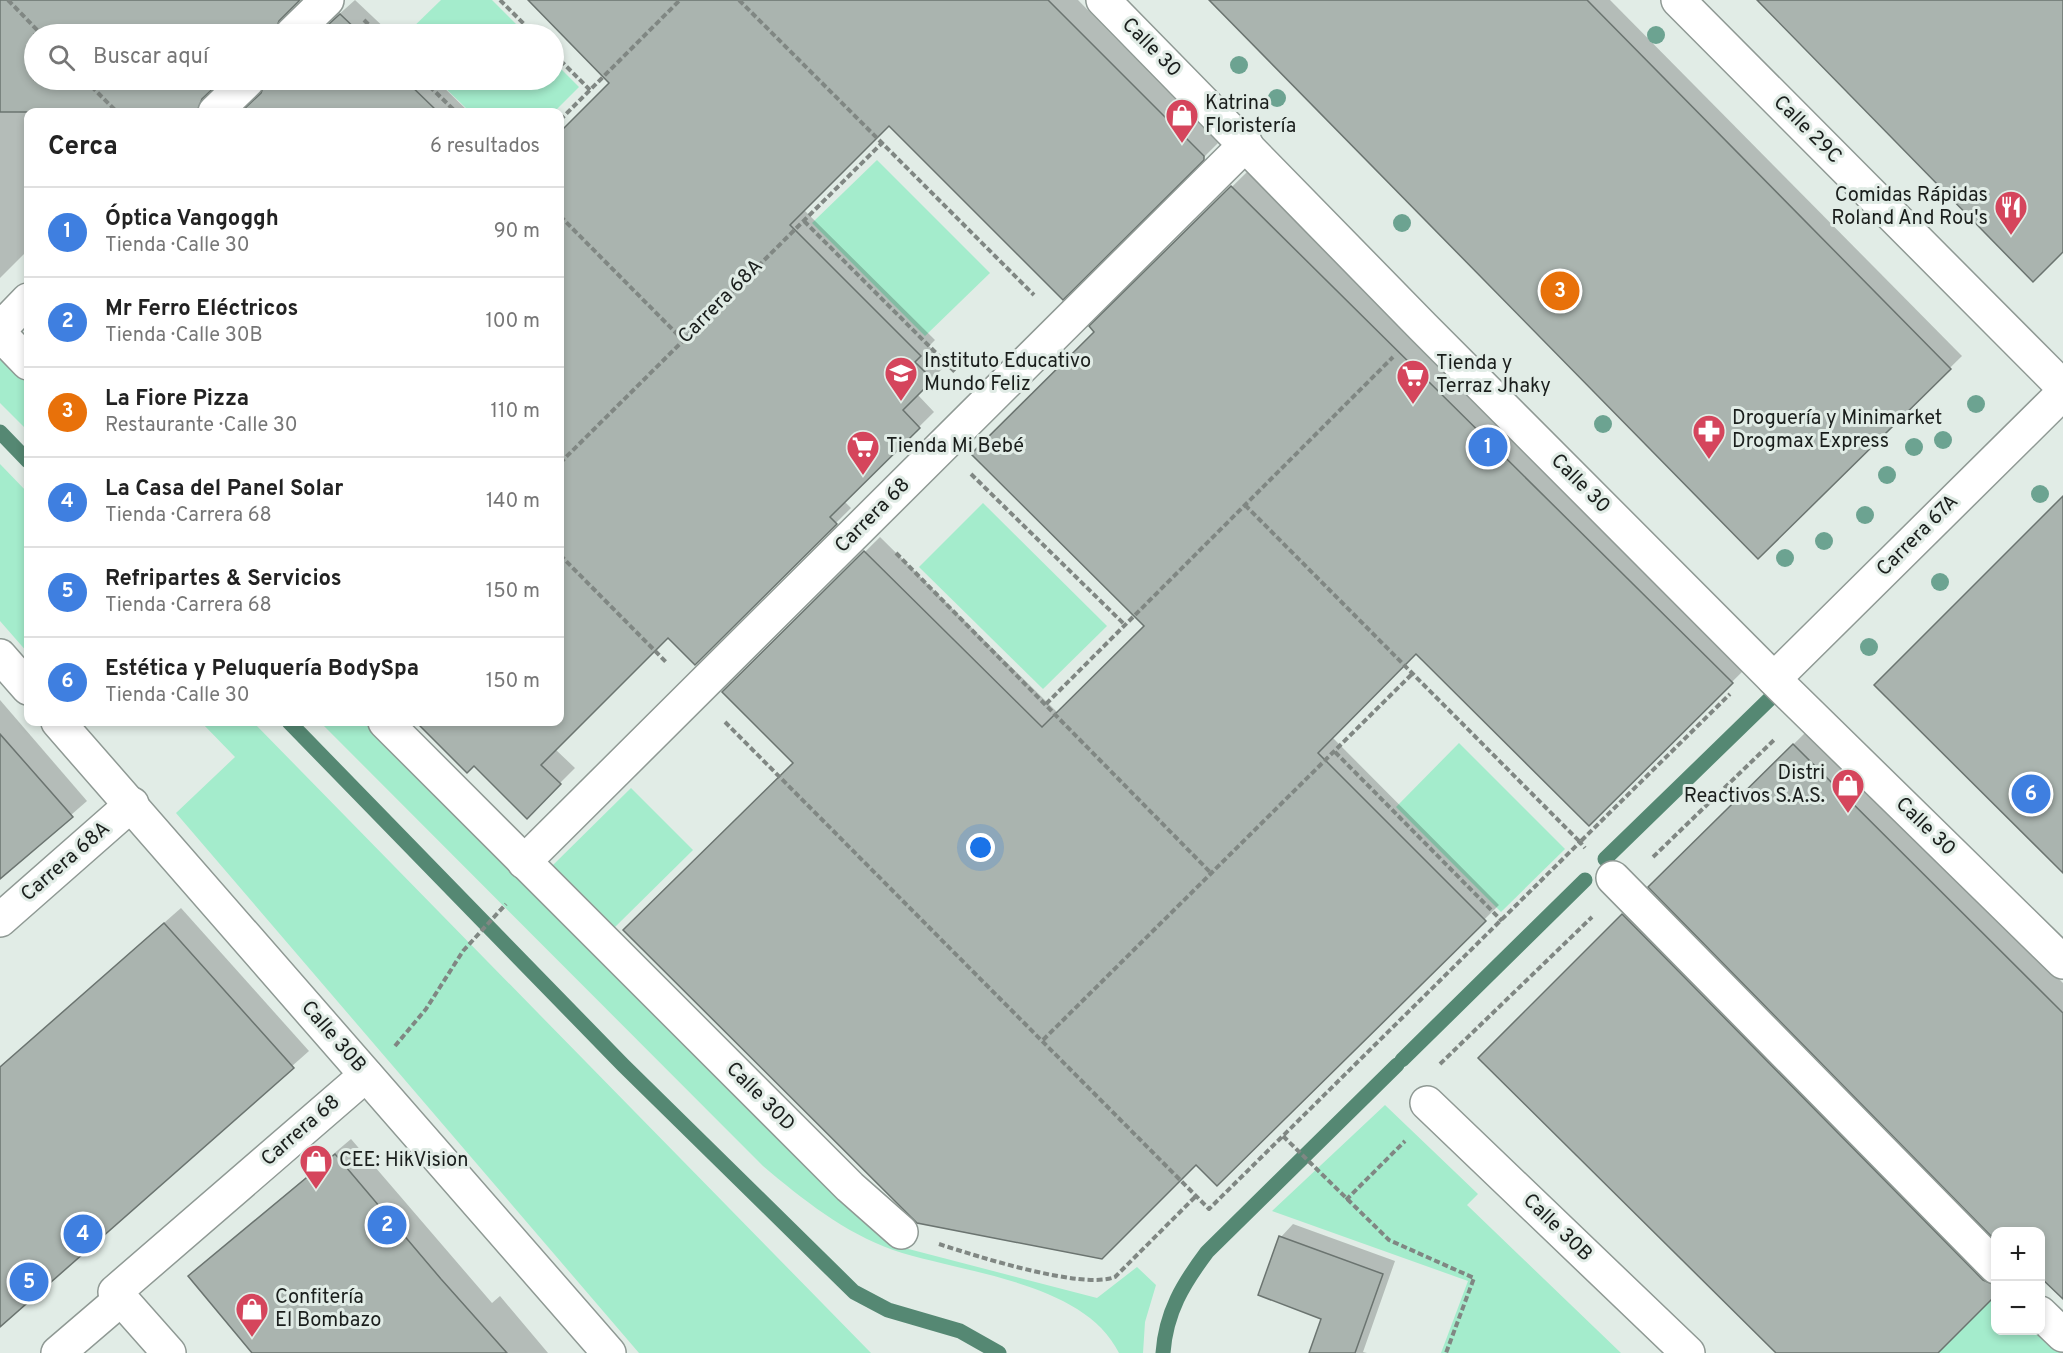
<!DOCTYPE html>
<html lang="es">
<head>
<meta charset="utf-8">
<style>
	:root { --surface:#fff; --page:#f2f2f2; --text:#222; --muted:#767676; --line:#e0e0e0; --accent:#1a73e8 }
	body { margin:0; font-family:Overpass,sans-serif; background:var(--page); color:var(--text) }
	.controls { position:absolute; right:18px; bottom:18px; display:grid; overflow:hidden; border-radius:12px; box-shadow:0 3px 9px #0003 }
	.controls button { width:54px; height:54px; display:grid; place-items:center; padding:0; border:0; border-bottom:2px solid var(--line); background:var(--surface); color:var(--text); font:30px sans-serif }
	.you { position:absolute; left:981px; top:848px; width:21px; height:21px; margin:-15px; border:4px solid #fff; border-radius:50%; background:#1a73e8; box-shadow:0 0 0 9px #1a73e833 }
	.badge { display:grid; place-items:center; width:39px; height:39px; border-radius:50%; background:var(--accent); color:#fff; font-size:20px; font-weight:700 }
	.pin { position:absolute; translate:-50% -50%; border:3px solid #fff; box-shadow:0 2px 6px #0006 }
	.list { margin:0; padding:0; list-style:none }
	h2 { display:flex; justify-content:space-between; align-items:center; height:78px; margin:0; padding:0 24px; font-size:26px }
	h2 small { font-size:20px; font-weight:400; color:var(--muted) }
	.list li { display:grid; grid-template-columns:39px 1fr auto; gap:18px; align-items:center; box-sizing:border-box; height:90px; padding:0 24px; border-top:2px solid var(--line) }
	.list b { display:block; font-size:22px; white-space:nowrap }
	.list p { margin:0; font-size:20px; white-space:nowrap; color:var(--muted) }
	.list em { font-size:20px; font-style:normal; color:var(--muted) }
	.icon { flex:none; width:33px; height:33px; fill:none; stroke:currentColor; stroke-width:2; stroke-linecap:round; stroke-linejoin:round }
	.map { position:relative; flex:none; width:2063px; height:1353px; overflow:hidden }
	.search { position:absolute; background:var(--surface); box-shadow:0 3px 9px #0003; left:24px; top:24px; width:540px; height:66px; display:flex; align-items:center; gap:15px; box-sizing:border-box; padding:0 21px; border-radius:33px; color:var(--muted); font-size:22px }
	.panel { position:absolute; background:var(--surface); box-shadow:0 3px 9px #0003; left:24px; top:108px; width:540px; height:618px; border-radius:12px }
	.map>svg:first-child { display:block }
	.green { fill:#a4eccc }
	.shadow { fill:#0003 }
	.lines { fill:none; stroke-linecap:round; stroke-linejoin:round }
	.stream { stroke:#558873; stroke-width:15 }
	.building { fill:#aab4af; stroke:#6b7470; stroke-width:1.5 }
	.minor-casing { stroke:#8f9994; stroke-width:36 }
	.tertiary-casing { stroke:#8f9994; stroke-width:36 }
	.path { stroke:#808783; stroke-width:4; stroke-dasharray:6 3; stroke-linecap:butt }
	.minor { stroke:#fff; stroke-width:33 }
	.tertiary { stroke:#fff; stroke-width:33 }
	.tree { fill:#6ca391 }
	.labels { text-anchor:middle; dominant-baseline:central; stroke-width:6; stroke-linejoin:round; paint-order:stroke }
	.street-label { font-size:20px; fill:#1a1e1c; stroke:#e1ece6 }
	.poi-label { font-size:20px; fill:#1a1e1c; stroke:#e1ece6; text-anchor:start }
</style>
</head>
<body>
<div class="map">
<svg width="2063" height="1353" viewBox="0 0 2063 1353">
	<rect width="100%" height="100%" fill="#e1ece6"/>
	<!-- green -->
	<g class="green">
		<polygon points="441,0 492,0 526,34 406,34"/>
		<polygon points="554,62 579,87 554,112 470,112 437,80 554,80"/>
		<polygon points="877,160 990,273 925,336 812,223"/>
		<polygon points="0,351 28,380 28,431 0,403"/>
		<polygon points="0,464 28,493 28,653 0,621"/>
		<polygon points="983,503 1107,626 1043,689 919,567"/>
		<polygon points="201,722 253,722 871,1353 639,1353 176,813 235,757"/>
		<path d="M320,722H369L810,1170L897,1246L1097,1298L1137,1267L1156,1285L1145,1322L1143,1353H1119C1084,1281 961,1273 893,1250C845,1233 802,1199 763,1166Z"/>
		<polygon points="1459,743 1565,849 1501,912 1396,807"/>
		<polygon points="631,788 693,850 614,928 552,866"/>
		<polygon points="1385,1105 1478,1194 1467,1205 1621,1353 1441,1353 1468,1281 1272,1211"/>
		<polygon points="1995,1296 1996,1330 2041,1328 2063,1353 1938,1353"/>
	</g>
	<!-- shadow -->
	<g class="shadow">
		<polygon points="0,0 298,0 288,13 289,24 297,34 34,34 34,80 221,80 212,90 212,102 220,112 28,112 28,250 0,278"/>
		<polygon points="355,0 391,34 317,34"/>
		<polygon points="529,0 1078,0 1218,143 1063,298 889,124 803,209 935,340 929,346 947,364 917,394 934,412 844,501 851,508 695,663 668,636 555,749 575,768 527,816 474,764 467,771 418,722 560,722 560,134 611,83"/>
		<polygon points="1210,0 1610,0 1962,356 1758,556"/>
		<polygon points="268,80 436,80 469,112 242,112 267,86"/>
		<polygon points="1247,172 1747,667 1589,824 1416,652 1332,737 1499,905 1217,1184 724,692 880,537 1058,713 1146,626 1096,332 1091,326"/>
		<polygon points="0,700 87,801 0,877"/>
		<polygon points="1809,729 2063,983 2063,1297 2040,1232 1996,1232 1996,1238 1650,887"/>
		<polygon points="1638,899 1996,1262 1996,1294 1936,1353 1778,1353 1480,1058"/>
		<polygon points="181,908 309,1051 0,1325 0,1067"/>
		<polygon points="351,1139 492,1303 500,1296 548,1353 254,1353 190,1276"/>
		<polygon points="1293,1224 1395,1261 1363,1352 1367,1353 1310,1353 1323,1318 1281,1237"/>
	</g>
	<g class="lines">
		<!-- stream -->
		<g class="stream">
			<polyline points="0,432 28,461"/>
			<polyline points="289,722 623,1065 854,1292 888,1310 960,1331 999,1353"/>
			<polyline points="1605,859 1782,687"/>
			<polyline points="1402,1060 1585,880"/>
			<path d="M1163,1353C1166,1312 1183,1284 1207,1252L1397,1065"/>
		</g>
	</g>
	<!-- building -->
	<g class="building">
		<polygon points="0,0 300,0 279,21 274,34 34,34 34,80 222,80 202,99 197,112 0,112"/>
		<polygon points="528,0 1048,0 1204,156 1204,160 1063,300 889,126 790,225 921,356 915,362 933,380 903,410 920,428 830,517 837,524 695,665 668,638 541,765 561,784 527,819 474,766 467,773 416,722 560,722 560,132 609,83"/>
		<polygon points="1209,0 1587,0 1951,369 1758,559"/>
		<polygon points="1757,0 2063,0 2063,252 2033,282"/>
		<polygon points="340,14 361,34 318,34"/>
		<polygon points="266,80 405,80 438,112 241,112 261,93"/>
		<polygon points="1231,186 1733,683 1589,826 1416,654 1318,753 1486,921 1217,1186 1196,1165 1102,1259 917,1223 623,930 793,763 722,692 864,551 1042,727 1144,626 971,454 1094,332 1089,326"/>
		<polygon points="2063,496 2063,873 1874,685"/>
		<polygon points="0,734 73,817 0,879"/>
		<polygon points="1793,744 2063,1013 2063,1299 2040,1277 2040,1232 1995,1232 1995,1240 1648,887"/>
		<polygon points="1622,914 1983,1280 1995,1285 1995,1296 1938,1353 1776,1353 1478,1058"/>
		<polygon points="164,923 294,1068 0,1327 0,1067"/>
		<polygon points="335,1154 441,1279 507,1353 252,1353 188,1276"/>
		<polygon points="1279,1236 1383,1274 1355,1353 1309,1353 1321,1319 1258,1295"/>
	</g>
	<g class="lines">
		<defs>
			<g id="minor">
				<polyline points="1678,0 2063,387"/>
				<polyline points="292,34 327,0"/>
				<polyline points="215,112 248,80"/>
				<polyline points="0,329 28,300"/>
				<polyline points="0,334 28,363"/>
				<polyline points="0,656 28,688"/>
				<polyline points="1774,679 2063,393"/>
				<polyline points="58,722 609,1353"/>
				<polyline points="385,722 850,1187 901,1232"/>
				<polyline points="524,862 1246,144"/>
				<polyline points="1613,878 1996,1267"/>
				<polyline points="0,920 132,804"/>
				<polyline points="1427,1103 1688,1353"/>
				<polyline points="2040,1313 2063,1335"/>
				<polyline points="58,1353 121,1299"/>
				<polyline points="169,1353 115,1292 366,1075"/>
			</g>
			<polyline id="tertiary" points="1103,0 1423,327 1782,687 2063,962"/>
		</defs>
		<!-- minor casing -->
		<use href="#minor" class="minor-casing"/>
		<!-- tertiary casing -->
		<use href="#tertiary" class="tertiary-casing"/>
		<!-- path -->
		<g class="path">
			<polyline points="8,0 41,34"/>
			<polyline points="500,0 534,34"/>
			<polyline points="739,0 1034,295"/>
			<polyline points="364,20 378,34"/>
			<polyline points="554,54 590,90"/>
			<polyline points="85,80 117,112"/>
			<polyline points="423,80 456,112"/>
			<polyline points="560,120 680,0"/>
			<polyline points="560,216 683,340"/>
			<polyline points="804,221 956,373"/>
			<polyline points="560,463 883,142"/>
			<polyline points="971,474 1125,625"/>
			<polyline points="1245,505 1580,842 1730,694"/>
			<polyline points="896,553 1211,873"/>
			<polyline points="560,555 667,663"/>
			<polyline points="1046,704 1393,357"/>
			<polyline points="725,722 1209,1209 1580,842 1585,848"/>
			<polyline points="1335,752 1502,921"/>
			<polyline points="1653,857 1775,739"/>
			<polyline points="1043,1040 1412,674"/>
			<polyline points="395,1046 426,1009 463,951 506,904"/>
			<polyline points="1440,1064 1592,917"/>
			<polyline points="1283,1136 1389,1240 1474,1278 1446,1353"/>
			<polyline points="1346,1200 1405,1141"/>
			<path d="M939,1244C976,1256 1082,1290 1115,1277L1196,1196"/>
		</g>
		<!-- minor -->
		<use href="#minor" class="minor"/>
		<!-- tertiary -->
		<use href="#tertiary" class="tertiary"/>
	</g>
	<!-- trees -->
	<g class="tree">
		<circle cx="1656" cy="35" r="9"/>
		<circle cx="1239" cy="65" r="9"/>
		<circle cx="1277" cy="98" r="9"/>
		<circle cx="1402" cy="223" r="9"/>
		<circle cx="1976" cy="404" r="9"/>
		<circle cx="1603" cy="424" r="9"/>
		<circle cx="1943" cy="440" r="9"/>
		<circle cx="1914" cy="447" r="9"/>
		<circle cx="1887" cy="475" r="9"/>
		<circle cx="2040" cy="494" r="9"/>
		<circle cx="1865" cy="515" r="9"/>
		<circle cx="1824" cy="541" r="9"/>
		<circle cx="1785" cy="558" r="9"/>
		<circle cx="1940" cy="582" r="9"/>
		<circle cx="1869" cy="647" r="9"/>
	</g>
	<!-- icons -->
	<defs>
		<symbol id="shop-pin" viewBox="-11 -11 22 30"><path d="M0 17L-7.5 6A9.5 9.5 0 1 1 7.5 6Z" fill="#d5455c" stroke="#e1ece6"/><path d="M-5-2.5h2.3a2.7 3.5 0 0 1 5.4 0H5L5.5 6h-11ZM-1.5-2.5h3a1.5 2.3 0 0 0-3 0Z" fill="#fff"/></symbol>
		<symbol id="restaurant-pin" viewBox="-11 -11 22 30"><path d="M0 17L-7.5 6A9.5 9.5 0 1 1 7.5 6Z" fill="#d5455c" stroke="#e1ece6"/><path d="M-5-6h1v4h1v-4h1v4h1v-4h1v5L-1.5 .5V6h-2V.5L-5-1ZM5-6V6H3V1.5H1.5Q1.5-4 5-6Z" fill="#fff"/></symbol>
		<symbol id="school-pin" viewBox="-11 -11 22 30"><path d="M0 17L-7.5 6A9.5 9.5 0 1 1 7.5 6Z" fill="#d5455c" stroke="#e1ece6"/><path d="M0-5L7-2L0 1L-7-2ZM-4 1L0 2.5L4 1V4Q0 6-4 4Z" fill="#fff"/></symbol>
		<symbol id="supermarket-pin" viewBox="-11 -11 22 30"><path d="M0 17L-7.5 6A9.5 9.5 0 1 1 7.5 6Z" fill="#d5455c" stroke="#e1ece6"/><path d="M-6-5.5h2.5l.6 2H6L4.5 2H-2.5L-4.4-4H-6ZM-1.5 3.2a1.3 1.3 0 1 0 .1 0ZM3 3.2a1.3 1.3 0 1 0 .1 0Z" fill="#fff"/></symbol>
		<symbol id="pharmacy-pin" viewBox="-11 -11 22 30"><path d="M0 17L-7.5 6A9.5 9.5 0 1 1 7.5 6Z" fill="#d5455c" stroke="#e1ece6"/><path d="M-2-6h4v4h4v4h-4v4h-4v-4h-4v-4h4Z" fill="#fff"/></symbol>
	</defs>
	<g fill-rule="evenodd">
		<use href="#shop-pin" x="1163" y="96" width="38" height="52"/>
		<use href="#restaurant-pin" x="1992" y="188" width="38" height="52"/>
		<use href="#school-pin" x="882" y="354" width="38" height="52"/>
		<use href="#supermarket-pin" x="1394" y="357" width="38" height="52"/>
		<use href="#pharmacy-pin" x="1690" y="412" width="38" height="52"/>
		<use href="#supermarket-pin" x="844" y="428" width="38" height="52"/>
		<use href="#shop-pin" x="1829" y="766" width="38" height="52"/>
		<use href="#shop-pin" x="297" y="1142" width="38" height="52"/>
		<use href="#shop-pin" x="233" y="1290" width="38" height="52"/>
	</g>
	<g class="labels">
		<!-- street labels -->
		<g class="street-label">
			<text transform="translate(1151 48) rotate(45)">Calle 30</text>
			<text transform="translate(1807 130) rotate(45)">Calle 29C</text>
			<text transform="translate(721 302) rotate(-45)">Carrera 68A</text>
			<text transform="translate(1580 484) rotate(45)">Calle 30</text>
			<text transform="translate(873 516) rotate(-45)">Carrera 68</text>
			<text transform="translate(1918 536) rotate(-45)">Carrera 67A</text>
			<text transform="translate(1925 827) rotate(44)">Calle 30</text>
			<text transform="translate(66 862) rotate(-41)">Carrera 68A</text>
			<text transform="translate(333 1037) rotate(49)">Calle 30B</text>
			<text transform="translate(760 1097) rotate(45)">Calle 30D</text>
			<text transform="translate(301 1131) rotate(-41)">Carrera 68</text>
			<text transform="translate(1557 1228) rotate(44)">Calle 30B</text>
		</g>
		<!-- poi labels -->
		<g class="poi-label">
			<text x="1205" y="104">Katrina<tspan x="1205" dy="23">Floristería</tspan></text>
			<text x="1988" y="196" text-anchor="end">Comidas Rápidas<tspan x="1988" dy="23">Roland And Rou's</tspan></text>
			<text x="924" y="362">Instituto Educativo<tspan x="924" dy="23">Mundo Feliz</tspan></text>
			<text x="1436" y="364">Tienda y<tspan x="1436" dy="23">Terraz Jhaky</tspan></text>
			<text x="1732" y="419">Droguería y Minimarket<tspan x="1732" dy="23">Drogmax Express</tspan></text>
			<text x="886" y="447">Tienda Mi Bebé</text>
			<text x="1825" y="774" text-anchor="end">Distri<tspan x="1825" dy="23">Reactivos S.A.S.</tspan></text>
			<text x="339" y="1161">CEE: HikVision</text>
			<text x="275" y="1298">Confitería<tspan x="275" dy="23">El Bombazo</tspan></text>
		</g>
	</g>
</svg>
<div class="controls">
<button>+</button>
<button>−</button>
</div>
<div class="you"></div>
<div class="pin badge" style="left:1488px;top:447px;background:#3f7fe0">1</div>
<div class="pin badge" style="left:387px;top:1225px;background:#3f7fe0">2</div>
<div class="pin badge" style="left:1560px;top:291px;background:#e8710a">3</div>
<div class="pin badge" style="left:83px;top:1234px;background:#3f7fe0">4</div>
<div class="pin badge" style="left:29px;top:1282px;background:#3f7fe0">5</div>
<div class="pin badge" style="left:2031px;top:794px;background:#3f7fe0">6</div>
<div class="search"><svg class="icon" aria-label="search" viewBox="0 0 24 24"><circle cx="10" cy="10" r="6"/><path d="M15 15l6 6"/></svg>Buscar aquí</div>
<section class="panel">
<h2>Cerca<small>6 resultados</small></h2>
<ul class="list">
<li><span class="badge" style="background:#3f7fe0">1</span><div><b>Óptica Vangoggh</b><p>Tienda · Calle 30</p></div><em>90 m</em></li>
<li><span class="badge" style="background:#3f7fe0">2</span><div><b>Mr Ferro Eléctricos</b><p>Tienda · Calle 30B</p></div><em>100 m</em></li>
<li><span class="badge" style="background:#e8710a">3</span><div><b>La Fiore Pizza</b><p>Restaurante · Calle 30</p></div><em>110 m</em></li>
<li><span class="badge" style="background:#3f7fe0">4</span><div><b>La Casa del Panel Solar</b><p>Tienda · Carrera 68</p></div><em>140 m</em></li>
<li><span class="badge" style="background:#3f7fe0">5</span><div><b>Refripartes &amp; Servicios</b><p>Tienda · Carrera 68</p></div><em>150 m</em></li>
<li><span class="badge" style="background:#3f7fe0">6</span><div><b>Estética y Peluquería BodySpa</b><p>Tienda · Calle 30</p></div><em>150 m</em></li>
</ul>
</section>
</div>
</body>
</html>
